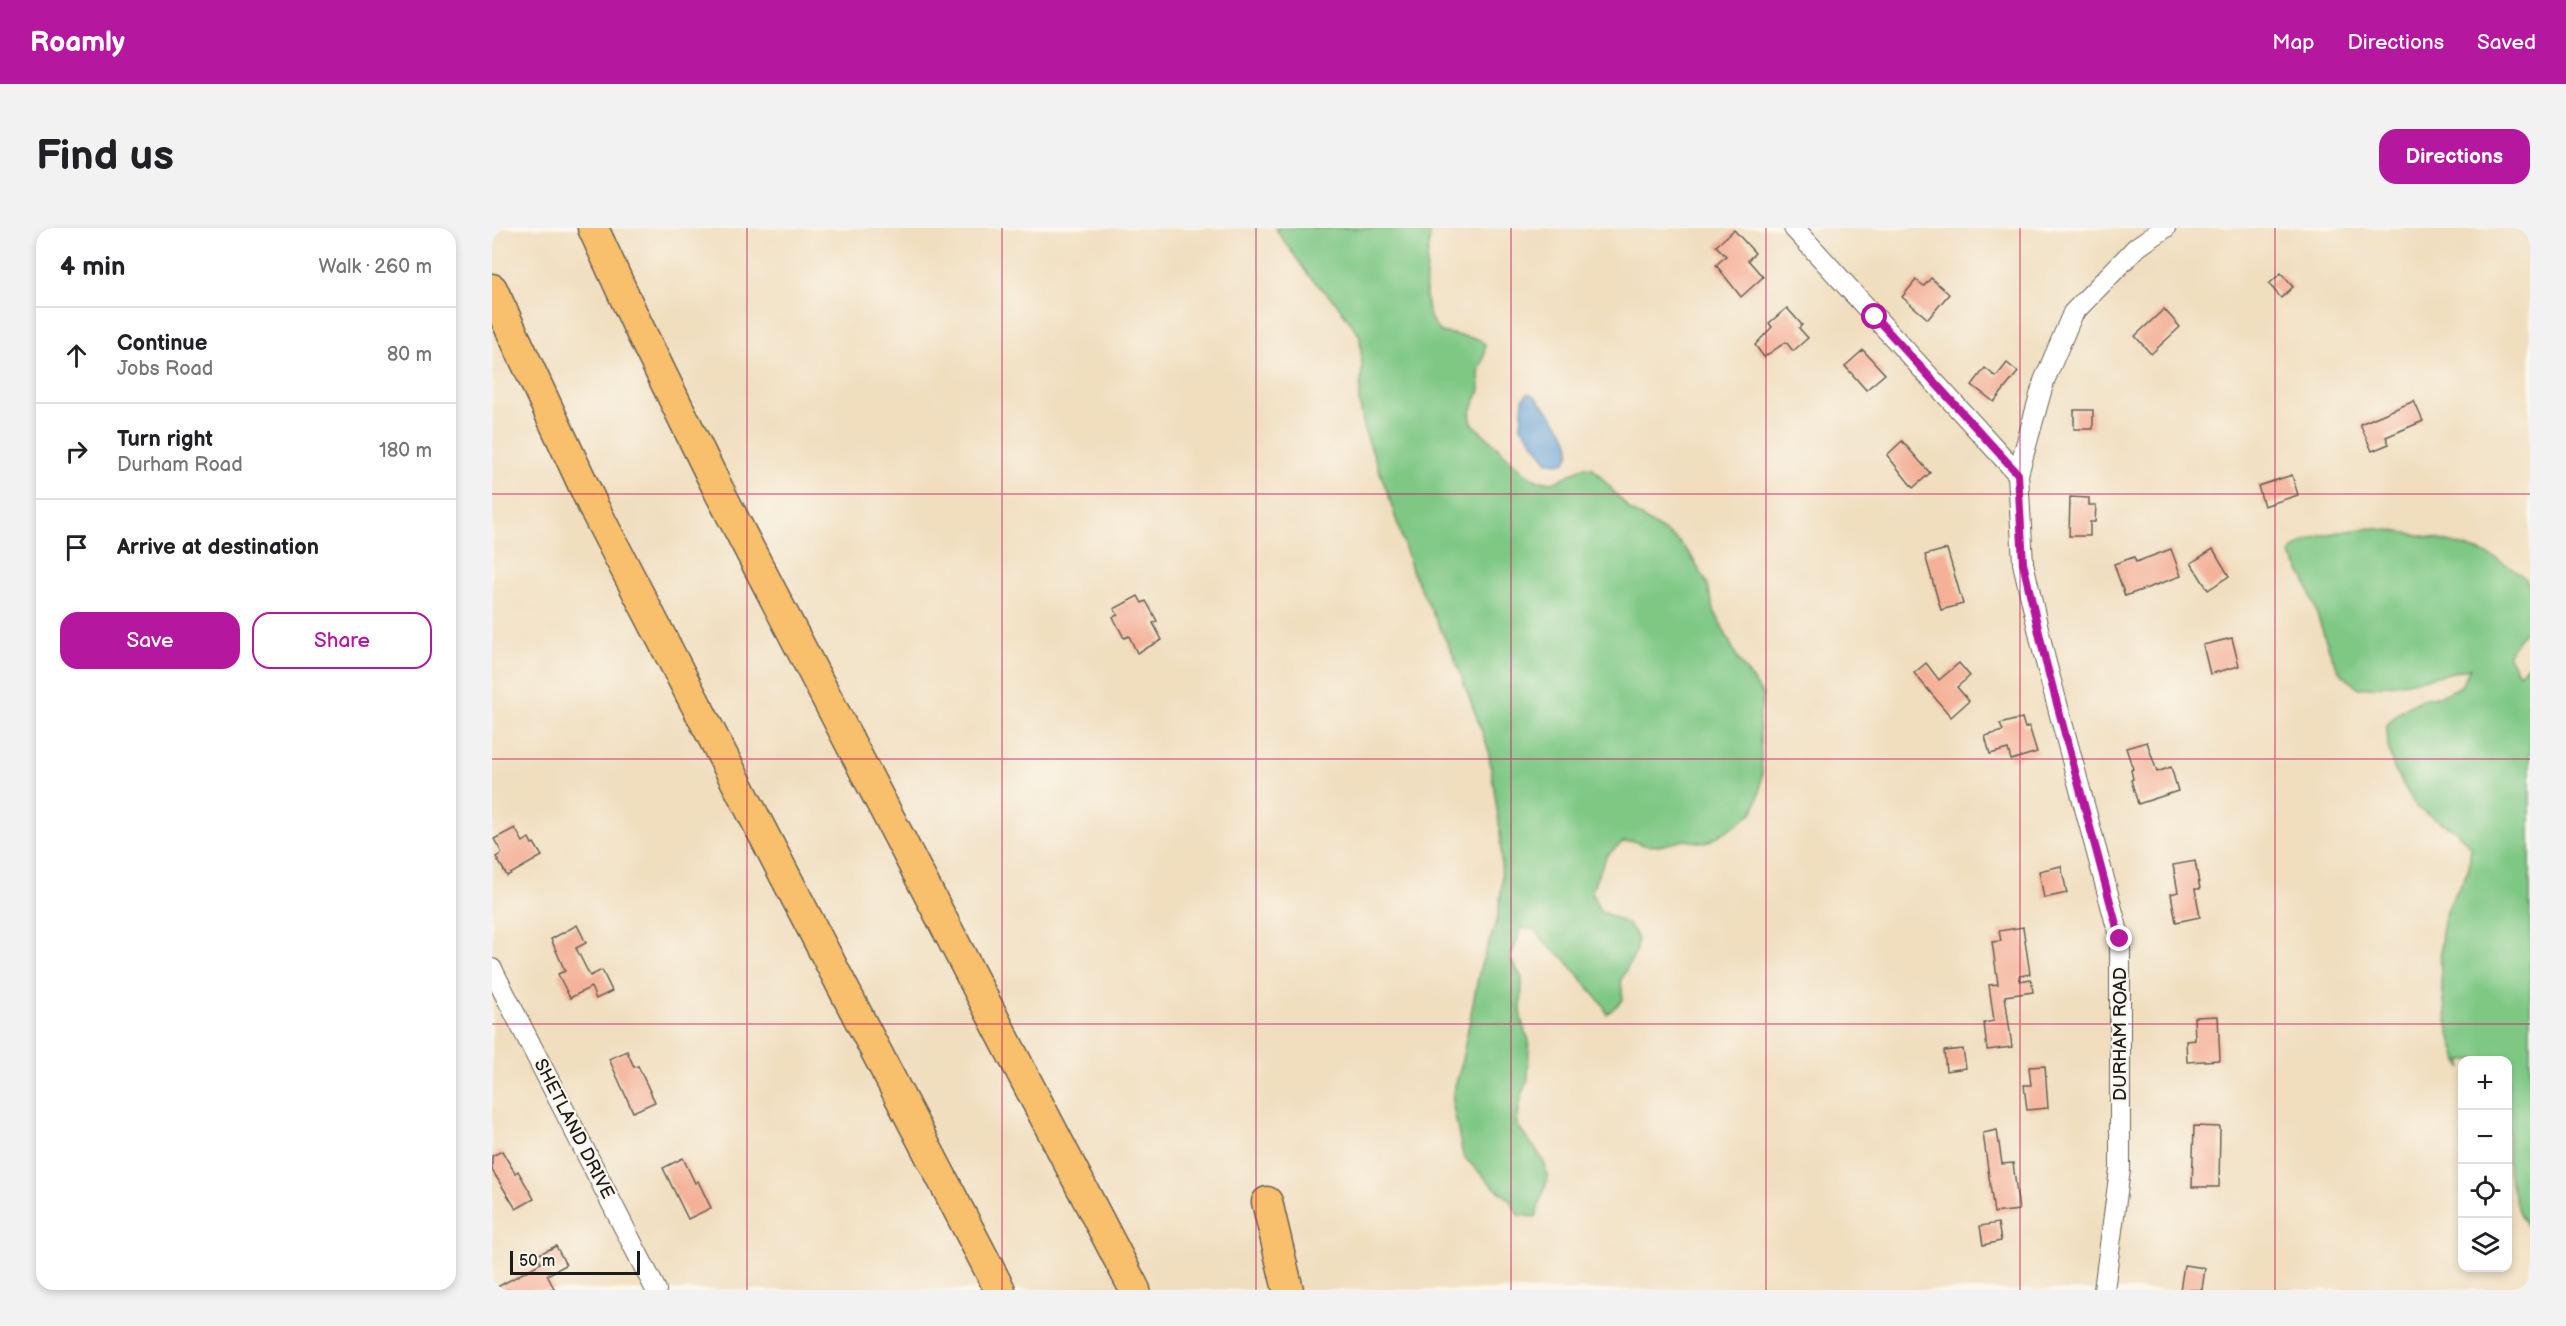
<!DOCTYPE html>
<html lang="en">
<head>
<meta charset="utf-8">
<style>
	:root { --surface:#fff; --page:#f2f2f2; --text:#202124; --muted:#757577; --line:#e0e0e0; --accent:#b5179e }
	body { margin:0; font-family:"Balsamiq Sans",sans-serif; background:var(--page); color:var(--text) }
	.controls { position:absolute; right:18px; bottom:18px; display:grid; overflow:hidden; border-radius:12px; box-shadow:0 3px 9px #0003 }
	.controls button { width:54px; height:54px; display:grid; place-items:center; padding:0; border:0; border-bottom:2px solid var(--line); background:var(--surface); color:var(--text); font:30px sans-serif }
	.scale { position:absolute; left:18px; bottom:15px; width:130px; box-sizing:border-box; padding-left:6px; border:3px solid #1c1c1c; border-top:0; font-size:16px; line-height:21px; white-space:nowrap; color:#1c1c1c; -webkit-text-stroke:4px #fbf7ec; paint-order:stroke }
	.stop { position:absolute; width:18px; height:18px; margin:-14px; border:4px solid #b5179e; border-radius:50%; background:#fff }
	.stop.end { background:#b5179e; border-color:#fff; box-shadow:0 2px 6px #0008 }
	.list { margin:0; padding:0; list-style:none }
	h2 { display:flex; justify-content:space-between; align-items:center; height:78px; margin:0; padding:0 24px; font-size:26px }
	h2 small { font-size:20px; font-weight:400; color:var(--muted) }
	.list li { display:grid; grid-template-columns:39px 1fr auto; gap:18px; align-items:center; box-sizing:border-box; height:96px; padding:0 24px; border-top:2px solid var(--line) }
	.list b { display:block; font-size:22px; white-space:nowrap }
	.list p { margin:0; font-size:20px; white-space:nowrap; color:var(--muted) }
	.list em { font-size:20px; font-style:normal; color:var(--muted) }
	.actions { display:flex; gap:12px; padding:18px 24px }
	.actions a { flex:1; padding:14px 0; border:2px solid var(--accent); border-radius:18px; text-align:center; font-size:21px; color:var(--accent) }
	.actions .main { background:var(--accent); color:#fff }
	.icon { flex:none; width:33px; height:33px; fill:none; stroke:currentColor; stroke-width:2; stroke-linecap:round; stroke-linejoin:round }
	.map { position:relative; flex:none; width:2038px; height:1062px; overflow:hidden; border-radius:18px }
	header { display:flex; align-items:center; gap:36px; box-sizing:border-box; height:84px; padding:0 30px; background:var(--accent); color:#fff }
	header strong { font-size:28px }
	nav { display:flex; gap:33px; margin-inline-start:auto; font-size:21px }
	.intro { display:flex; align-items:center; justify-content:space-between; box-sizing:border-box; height:144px; padding:0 36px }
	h1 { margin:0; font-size:42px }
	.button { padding:15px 27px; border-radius:18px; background:var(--accent); color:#fff; font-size:21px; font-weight:700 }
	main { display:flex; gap:36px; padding:0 36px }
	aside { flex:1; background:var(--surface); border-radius:18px; box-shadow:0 3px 9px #0003 }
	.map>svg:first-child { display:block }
	.green { fill:#7ec884; stroke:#4d7250; stroke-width:1.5 }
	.water { fill:#67a1d6; stroke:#425e79; stroke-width:1.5 }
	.building { fill:#f4b198 }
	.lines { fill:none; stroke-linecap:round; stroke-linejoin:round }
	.minor-casing { stroke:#666055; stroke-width:22 }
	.highway-casing { stroke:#666055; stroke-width:33 }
	.minor { stroke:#fff; stroke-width:20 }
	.highway { stroke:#f8bf6c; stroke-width:30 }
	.route { stroke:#b5179e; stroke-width:8 }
	.grid { fill:none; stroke:#c2185b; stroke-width:1.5; stroke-opacity:0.55 }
	.labels { text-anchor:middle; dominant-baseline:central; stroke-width:4.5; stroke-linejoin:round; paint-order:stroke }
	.street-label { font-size:18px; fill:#1c1c1c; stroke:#fbf7ec }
</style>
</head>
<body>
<header>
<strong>Roamly</strong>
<nav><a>Map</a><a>Directions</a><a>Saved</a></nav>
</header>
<div class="intro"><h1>Find us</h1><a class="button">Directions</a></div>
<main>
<aside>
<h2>4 min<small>Walk · 260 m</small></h2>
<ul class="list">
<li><svg class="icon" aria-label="ahead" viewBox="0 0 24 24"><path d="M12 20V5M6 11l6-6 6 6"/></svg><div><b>Continue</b><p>Jobs Road</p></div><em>80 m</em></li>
<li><svg class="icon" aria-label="right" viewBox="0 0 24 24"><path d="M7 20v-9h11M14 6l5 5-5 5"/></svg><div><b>Turn right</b><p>Durham Road</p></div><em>180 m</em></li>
<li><svg class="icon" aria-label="arrive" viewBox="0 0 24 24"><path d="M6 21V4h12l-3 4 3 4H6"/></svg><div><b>Arrive at destination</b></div></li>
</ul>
<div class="actions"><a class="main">Save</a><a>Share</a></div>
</aside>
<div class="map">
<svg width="2038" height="1062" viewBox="0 0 2038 1062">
	<rect width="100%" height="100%" fill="#fbf7ec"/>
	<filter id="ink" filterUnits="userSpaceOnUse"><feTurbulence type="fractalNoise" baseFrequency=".0167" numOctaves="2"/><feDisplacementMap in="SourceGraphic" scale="12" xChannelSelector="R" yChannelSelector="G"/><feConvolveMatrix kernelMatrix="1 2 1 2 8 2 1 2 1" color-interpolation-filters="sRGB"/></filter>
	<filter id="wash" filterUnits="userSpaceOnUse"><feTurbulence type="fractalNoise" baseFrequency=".008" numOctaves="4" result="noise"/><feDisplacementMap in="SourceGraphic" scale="24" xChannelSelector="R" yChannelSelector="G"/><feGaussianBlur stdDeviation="1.35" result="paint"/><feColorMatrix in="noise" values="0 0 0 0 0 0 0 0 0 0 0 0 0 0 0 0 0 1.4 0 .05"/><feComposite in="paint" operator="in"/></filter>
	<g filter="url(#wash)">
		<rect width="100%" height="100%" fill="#f0debf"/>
		<!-- green -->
		<g class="green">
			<path d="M783,0H937C939,9 937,15 936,23C934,50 928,85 948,104L986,111L993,116L992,130L987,143L988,162L978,186L980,195L1032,244L1046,253L1063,254L1092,239L1101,240L1138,282L1183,310L1198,326L1215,355L1222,382L1247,433L1271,467L1267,491L1270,545L1268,564L1261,584L1246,596L1214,615L1193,612L1167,618L1151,617L1142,613L1131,614L1115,627L1099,663L1108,683L1134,695L1142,703L1145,712L1144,723L1129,752L1131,772L1115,786L1111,777L1072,730L1058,720L1043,702L1030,700L1018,730L1030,750L1029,791L1037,813L1036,852L1030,865L1025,895C1033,915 1056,926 1055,951C1054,963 1046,972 1045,987L1043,989L1026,987L1017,971L1002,959L971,928L961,878V864L968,842L988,740L1005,692L1010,657L1008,602L996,520L963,431L921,345L895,263L873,204L867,172L870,142L868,108L845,76L817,48Z"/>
			<path d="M1878,300C1919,304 2014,320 2038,357V399L2027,410L2016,427L2027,445L2038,435V1004L2026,984L2016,943V832H1970V840C1952,802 1941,723 1955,683C1960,668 1971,656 1976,642C1978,635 1978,626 1979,619L1963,602L1925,580L1902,541L1896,519L1895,497L1909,482L1930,471L1950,467L1969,458L1978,440C1942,449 1904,458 1866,460L1849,446L1839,427L1812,349L1798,326C1812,306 1855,303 1878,300Z"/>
		</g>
		<!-- water -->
		<path class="water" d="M1036,165L1043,168C1056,184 1092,216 1072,235L1056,234L1029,198L1031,171Z"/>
		<g id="blocks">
			<!-- building -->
			<g class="building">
				<polygon points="1242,2 1263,25 1256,32 1271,49 1249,69 1224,37 1234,28 1224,18"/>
				<polygon points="1789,45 1801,59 1789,70 1777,56"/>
				<polygon points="1439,50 1457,66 1436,91 1410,69 1424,52 1432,58"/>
				<polygon points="1295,80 1310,97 1307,100 1316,110 1301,123 1294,114 1272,129 1263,117 1280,99 1277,95"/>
				<polygon points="1672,81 1688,99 1659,126 1643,108"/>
				<polygon points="1371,122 1393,146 1374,162 1353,138"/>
				<polygon points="1515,135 1526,144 1502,174 1480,157 1493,140 1504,149"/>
				<polygon points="1922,173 1931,193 1894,209 1897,216 1880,223 1868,196"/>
				<rect x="1582" y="182" width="19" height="19"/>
				<polygon points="1410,213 1438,245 1421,260 1395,227"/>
				<polygon points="1800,247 1806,267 1772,278 1766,258"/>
				<polygon points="1578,269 1597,270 1597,277 1604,277 1603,294 1598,294 1598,308 1577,308"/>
				<polygon points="1455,321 1471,376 1449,382 1433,327"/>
				<polygon points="1679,321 1689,348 1633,368 1622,336 1642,329 1644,334"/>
				<polygon points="1721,321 1737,348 1716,362 1699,335"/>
				<polygon points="646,368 650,375 654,373 665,393 661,395 670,412 645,425 637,408 632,410 621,389 626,387 622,381"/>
				<polygon points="1740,410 1747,438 1718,446 1711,417"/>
				<polygon points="1434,435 1447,452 1467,435 1478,448 1465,459 1477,473 1459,489 1422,445"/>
				<polygon points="1530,490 1533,500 1537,498 1545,524 1519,532 1516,521 1498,526 1493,508 1511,503 1508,496"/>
				<polygon points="1655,514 1665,544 1679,539 1686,563 1646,576 1639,552 1641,551 1639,542 1641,541 1634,520"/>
				<polygon points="23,600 31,614 37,610 40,616 42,615 50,628 15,648 4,629 10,625 2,611"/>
				<polygon points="1703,633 1708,661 1703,661 1708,689 1684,694 1679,666 1686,664 1681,637"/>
				<polygon points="1569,638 1575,665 1552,670 1547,643"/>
				<polygon points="85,697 94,715 84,720 98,748 110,742 120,763 104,771 99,759 78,770 66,746 73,743 59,711"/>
				<polygon points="1531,699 1538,746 1527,748 1528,753 1539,751 1541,764 1513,768 1520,819 1495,822 1492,795 1502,793 1497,757 1506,756 1500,714 1509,713 1507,703"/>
				<polygon points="1726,788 1728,832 1695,834 1694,813 1703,812 1702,789"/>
				<polygon points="1471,821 1474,840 1454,843 1452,823"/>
				<polygon points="135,823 142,839 146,838 163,874 141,884 117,831"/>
				<polygon points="1553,838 1556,880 1535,882 1532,857 1539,857 1537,839"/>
				<polygon points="1702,898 1728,899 1727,959 1700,959"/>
				<polygon points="1505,902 1510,936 1521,935 1527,982 1502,985 1491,905"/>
				<polygon points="10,923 23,945 26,943 42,971 24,981 0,942 0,928"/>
				<polygon points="191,930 203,955 206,953 219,980 196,991 171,940"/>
				<polygon points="1506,995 1509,1013 1491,1017 1488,998"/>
				<polygon points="64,1018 74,1037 55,1047 63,1062 0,1062 49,1035 45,1027"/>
				<polygon points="1692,1037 1713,1040 1710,1062 1688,1062"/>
			</g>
		</g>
	</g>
	<g filter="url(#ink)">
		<use href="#blocks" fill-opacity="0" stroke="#666055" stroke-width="1.5"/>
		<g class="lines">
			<defs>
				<g id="minor">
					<polyline points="1302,0 1526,246"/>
					<polyline points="0,741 164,1062"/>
					<polyline points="1612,1062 1628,942 1628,711 1553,431 1531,335 1526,246 1552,153 1581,85 1645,19 1673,0"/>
				</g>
				<g id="highway">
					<polyline points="101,0 145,96 227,263 643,1062"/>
					<polyline points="0,61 103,282 508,1062"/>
					<polyline points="775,974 796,1062"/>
				</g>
			</defs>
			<!-- minor casing -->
			<use href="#minor" class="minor-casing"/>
			<!-- highway casing -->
			<use href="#highway" class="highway-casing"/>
			<!-- minor -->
			<use href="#minor" class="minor"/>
			<!-- highway -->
			<use href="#highway" class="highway"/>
		</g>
	</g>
	<g class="lines" filter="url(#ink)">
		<!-- route -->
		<polyline class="route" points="1383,89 1526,246 1531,335 1553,431 1628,711"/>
	</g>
	<!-- grid -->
	<path class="grid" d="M255,0V1062M510,0V1062M764,0V1062M1019,0V1062M1274,0V1062M1528,0V1062M1783,0V1062M0,266H2038M0,531H2038M0,796H2038"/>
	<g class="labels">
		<!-- street labels -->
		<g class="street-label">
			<text transform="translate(1628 806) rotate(-90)">DURHAM ROAD</text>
			<text transform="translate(82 901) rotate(63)">SHETLAND DRIVE</text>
		</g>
	</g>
</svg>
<div class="controls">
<button>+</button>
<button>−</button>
<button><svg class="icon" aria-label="locate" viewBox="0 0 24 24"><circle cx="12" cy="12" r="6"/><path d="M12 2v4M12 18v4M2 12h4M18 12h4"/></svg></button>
<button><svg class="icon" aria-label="layers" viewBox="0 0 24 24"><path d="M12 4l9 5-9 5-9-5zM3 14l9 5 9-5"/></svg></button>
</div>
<div class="scale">50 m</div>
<div class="stop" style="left:1383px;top:89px"></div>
<div class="stop end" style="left:1628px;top:711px"></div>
</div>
</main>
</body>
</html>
